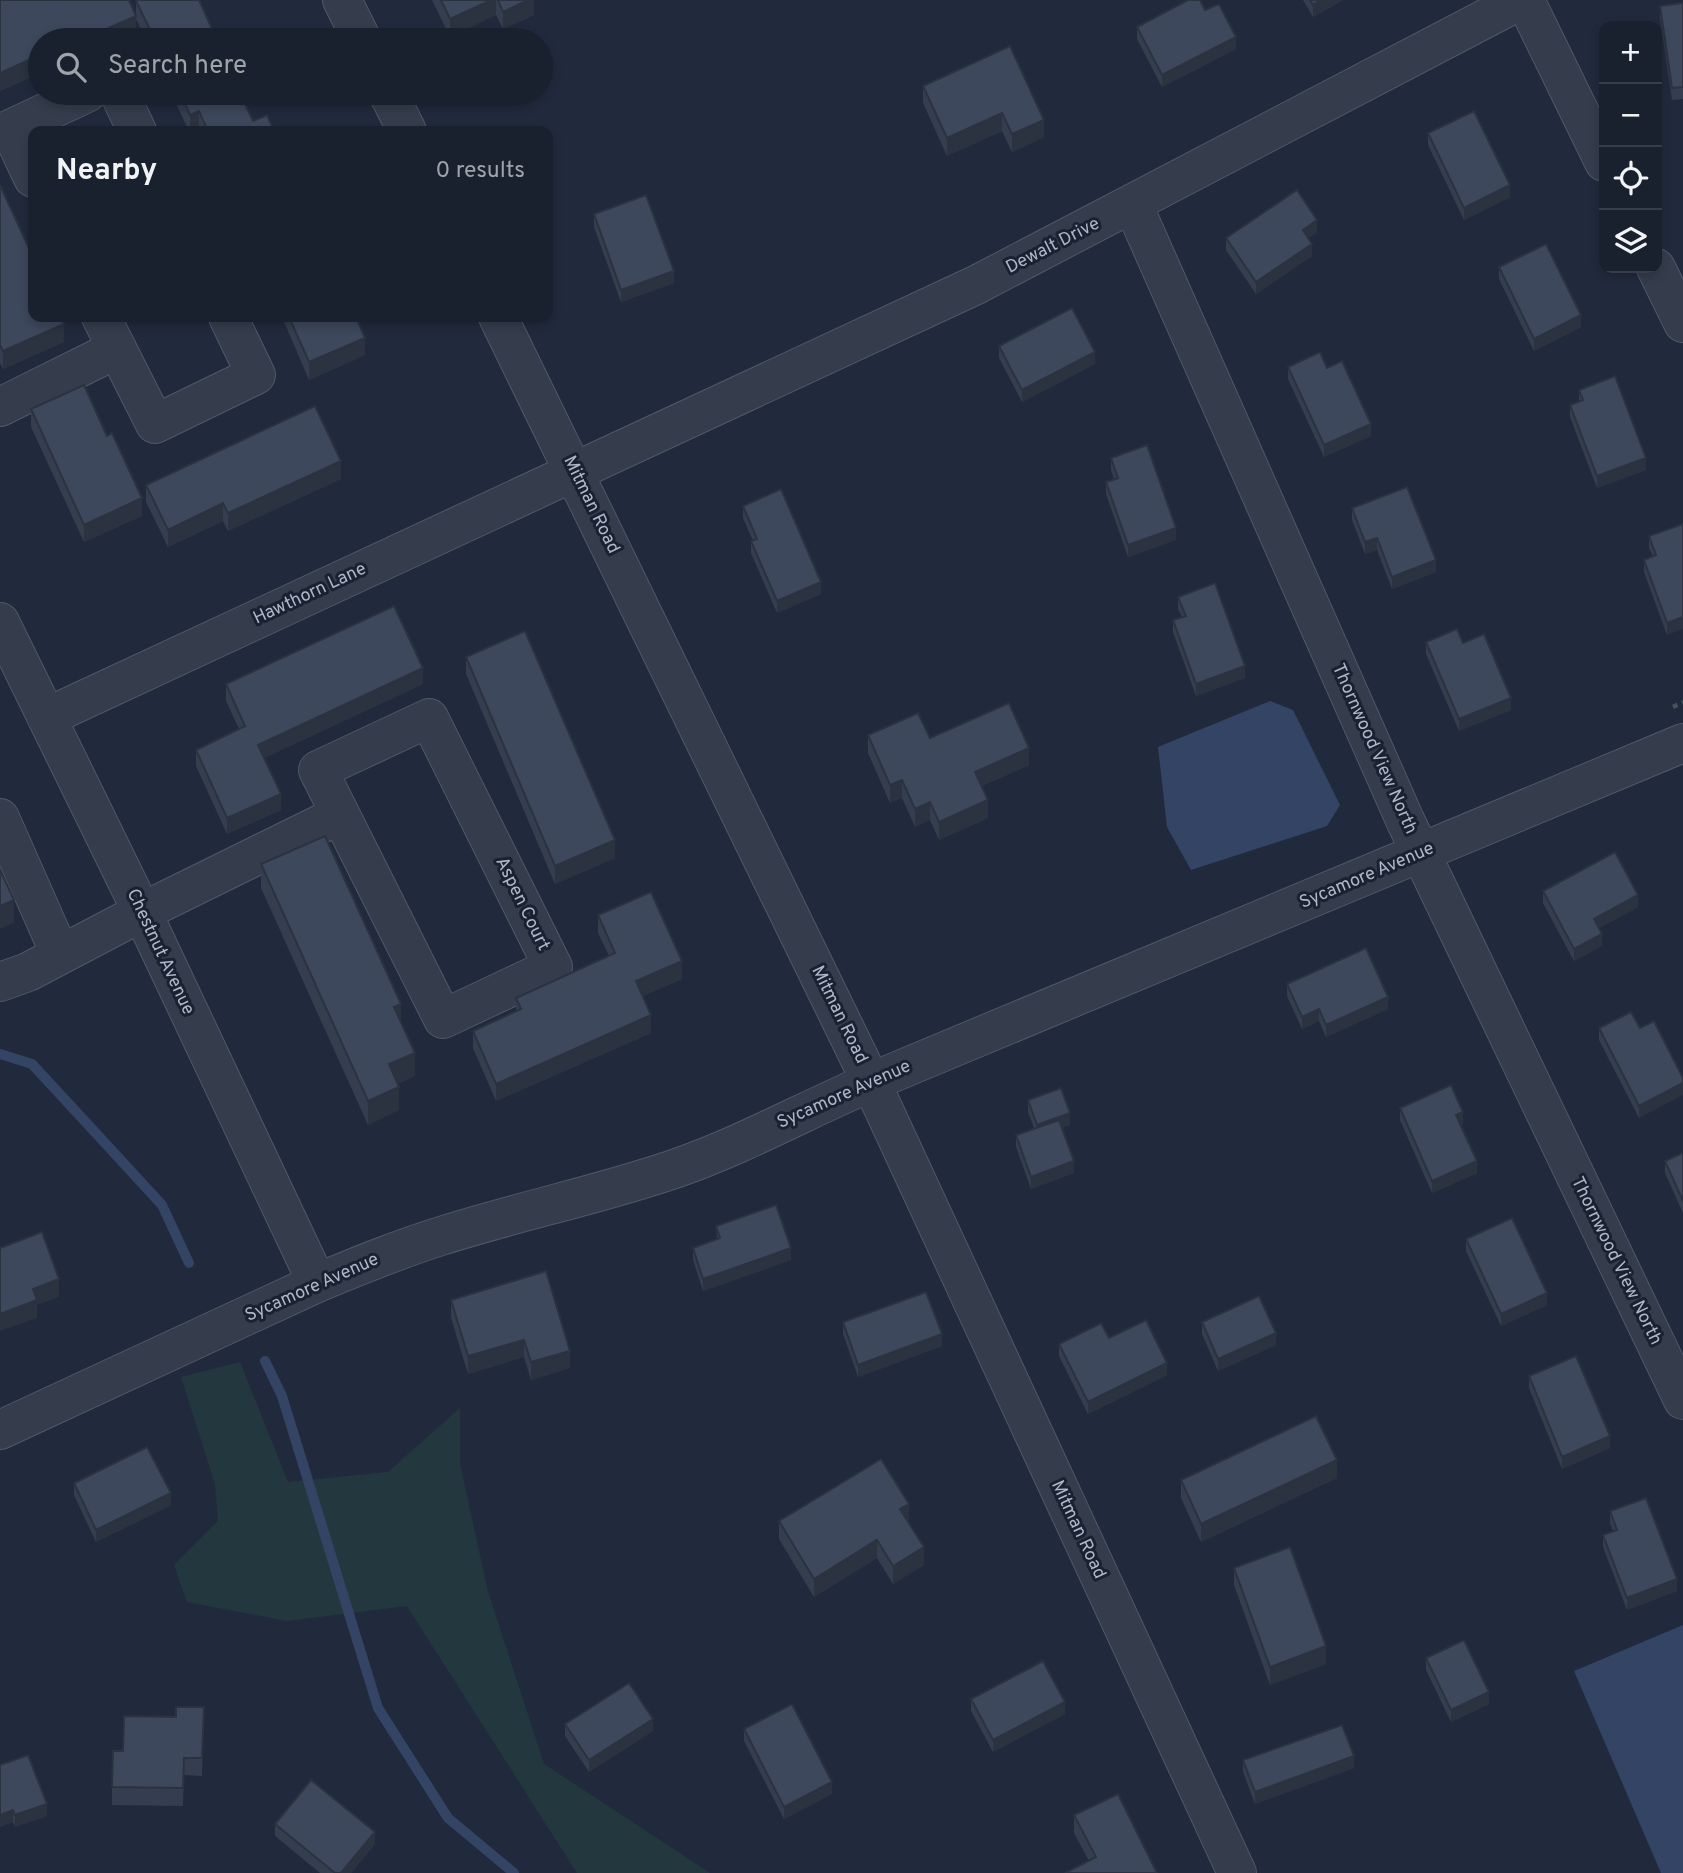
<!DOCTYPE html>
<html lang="en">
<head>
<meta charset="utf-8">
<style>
	:root { --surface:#19202e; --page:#222836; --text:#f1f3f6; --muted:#9fa3aa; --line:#373e4a }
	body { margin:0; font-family:Overpass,sans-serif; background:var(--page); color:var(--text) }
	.controls { position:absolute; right:21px; top:21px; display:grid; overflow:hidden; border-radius:14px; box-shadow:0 4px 10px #0003 }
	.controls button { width:63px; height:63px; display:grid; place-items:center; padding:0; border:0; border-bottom:2px solid var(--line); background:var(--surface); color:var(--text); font:35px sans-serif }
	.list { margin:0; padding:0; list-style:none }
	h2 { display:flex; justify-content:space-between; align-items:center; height:91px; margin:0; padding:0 28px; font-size:30px }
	h2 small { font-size:23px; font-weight:400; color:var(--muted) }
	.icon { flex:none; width:38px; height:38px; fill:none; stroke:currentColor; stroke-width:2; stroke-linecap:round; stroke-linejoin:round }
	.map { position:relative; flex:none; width:1683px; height:1873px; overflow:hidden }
	.search { position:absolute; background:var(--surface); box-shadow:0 4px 10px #0003; left:28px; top:28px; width:525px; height:77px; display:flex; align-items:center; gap:18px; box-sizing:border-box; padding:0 24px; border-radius:38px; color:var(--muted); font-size:26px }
	.panel { position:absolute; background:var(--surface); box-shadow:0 4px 10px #0003; left:28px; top:126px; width:525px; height:196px; border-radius:14px }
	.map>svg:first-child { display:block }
	.green { fill:#23383e }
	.water { fill:#344465 }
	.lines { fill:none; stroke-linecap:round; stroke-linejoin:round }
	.stream { stroke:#344465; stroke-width:10 }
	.street-casing { stroke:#505767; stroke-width:40 }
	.path { stroke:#41555b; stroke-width:4.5; stroke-dasharray:5 5; stroke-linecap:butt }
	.street { stroke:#353d4d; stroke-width:38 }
	.wall { fill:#343e4f }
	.shaded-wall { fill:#2b3240 }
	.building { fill:#3d485c; stroke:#2b3240; stroke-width:2 }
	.labels { text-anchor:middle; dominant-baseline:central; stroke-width:6; stroke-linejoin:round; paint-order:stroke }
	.street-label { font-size:18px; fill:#b0b7c8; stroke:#1a2231 }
</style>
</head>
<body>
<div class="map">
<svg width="1683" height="1873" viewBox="0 0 1683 1873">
	<rect width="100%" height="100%" fill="#212a3d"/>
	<!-- green -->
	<polygon class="green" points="240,1362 288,1482 388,1472 460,1408 460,1464 488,1592 544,1764 710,1873 577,1873 407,1606 287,1621 187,1602 174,1565 218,1521 215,1484 181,1377"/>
	<!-- water -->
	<g class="water">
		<polygon points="1270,701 1293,710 1340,805 1327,826 1191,870 1167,827 1158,747"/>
		<polygon points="1683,1625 1683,1873 1661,1873 1574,1671"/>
	</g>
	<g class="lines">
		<!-- stream -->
		<g class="stream">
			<polyline points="0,1054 32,1064 105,1143 162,1205 189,1263"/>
			<polyline points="265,1361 282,1396 378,1708 448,1818 514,1873"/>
		</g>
		<defs>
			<g id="street">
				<polyline points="342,0 362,40"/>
				<polyline points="1525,0 1604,162"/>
				<polyline points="119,93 137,131"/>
				<polyline points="388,93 407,131"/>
				<polyline points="33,178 10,129 87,93"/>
				<polyline points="1133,205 1405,820 1683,1400"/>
				<polyline points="1656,268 1683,323"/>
				<polyline points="101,317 155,424 256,375 228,317"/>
				<polyline points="498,317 871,1082 1237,1873"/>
				<polyline points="0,407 117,349"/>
				<polyline points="0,622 142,912 317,1283"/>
				<polyline points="47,717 976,285 1521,0"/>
				<polygon points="429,718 553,967 443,1019 318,770"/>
				<polyline points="0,818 60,954"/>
				<polyline points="0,982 28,972 142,912 339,815"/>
				<path d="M0,1430L317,1283C358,1266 399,1249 441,1236C519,1211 599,1195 677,1168C743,1145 806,1110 871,1082L1683,743"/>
			</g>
		</defs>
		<!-- street casing -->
		<use href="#street" class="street-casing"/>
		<!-- path -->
		<polyline class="path" points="1673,707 1683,702"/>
		<!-- street -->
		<use href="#street" class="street"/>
	</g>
	<!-- wall -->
	<g class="wall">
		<polygon points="0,0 136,16 136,1 217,40 146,40 136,19 136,34 121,40 40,40 40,73 0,91"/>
		<polygon points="432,0 534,0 534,15 503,29 496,15 450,37"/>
		<polygon points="1303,0 1343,0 1313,17"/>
		<polygon points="1683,3 1683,99 1672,100 1660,18 1660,6"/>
		<polygon points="1205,10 1236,49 1162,87 1137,39 1137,27"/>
		<polygon points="1010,46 1044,137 1012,152 1002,131 947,156 923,103 923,86"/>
		<polygon points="171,93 240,93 253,121 274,131 200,131 199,129 194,131 189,131"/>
		<polygon points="1428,133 1510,197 1464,220 1428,145"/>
		<polygon points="0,185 64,342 3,369 0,363"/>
		<polygon points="594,214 674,283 621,302 594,227"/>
		<polygon points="1317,232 1308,238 1312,256 1256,294 1226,250 1226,238"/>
		<polygon points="1499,267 1581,327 1534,351 1499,279"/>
		<polygon points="282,317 356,317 365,355 309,380"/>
		<polygon points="999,346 1095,364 1022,402 999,358"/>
		<polygon points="1288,367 1327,368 1371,436 1324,457 1288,379"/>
		<polygon points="1579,390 1646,470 1597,488 1570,417 1570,405 1579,402"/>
		<polygon points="31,409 142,516 84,542 31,427"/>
		<polygon points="1111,458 1176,540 1128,557 1106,494 1106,482 1114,479 1111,470"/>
		<polygon points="341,479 228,531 223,521 168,547 146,502 146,485"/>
		<polygon points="743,506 821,594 777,613 751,553 751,541 753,541 743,518"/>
		<polygon points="1352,508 1436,572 1392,589 1377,550 1365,554 1352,520"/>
		<polygon points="1683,524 1667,635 1644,572 1644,560 1653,557 1649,548 1649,536"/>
		<polygon points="1178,597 1245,678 1196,696 1173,632 1173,620 1182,617 1178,609"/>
		<polygon points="1426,642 1511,710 1459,731 1426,654"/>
		<polygon points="466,657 615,858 555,884 466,674"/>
		<polygon points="226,684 423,684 264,758 281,810 227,834 196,766 196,750 239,729 226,701"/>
		<polygon points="868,735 930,738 1029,765 982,786 988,818 939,840 930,820 915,827 902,798 890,803 868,753"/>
		<polygon points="261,864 401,1022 415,1076 397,1084 399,1110 368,1125 261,888"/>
		<polygon points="1543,891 1638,907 1599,928 1602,946 1574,961 1543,903"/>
		<polygon points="598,915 682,979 643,996 651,1033 496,1101 473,1048 473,1031 516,1011 516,998 609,956 598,933"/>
		<polygon points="1287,984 1388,1009 1326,1037 1319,1021 1302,1029 1287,996"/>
		<polygon points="1599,1028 1640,1028 1639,1118 1599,1040"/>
		<polygon points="1028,1100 1070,1125 1062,1128 1074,1173 1031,1189 1016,1147 1016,1135 1034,1128 1028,1112"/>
		<polygon points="1400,1108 1463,1124 1460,1125 1477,1173 1432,1193 1400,1120"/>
		<polygon points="1683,1153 1683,1213 1665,1173 1665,1161"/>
		<polygon points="716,1226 791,1260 703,1291 693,1260 693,1248 717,1239"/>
		<polygon points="1466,1239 1547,1305 1501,1326 1466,1251"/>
		<polygon points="546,1271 570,1368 531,1380 524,1357 468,1374 451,1318 451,1300"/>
		<polygon points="843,1322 942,1346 858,1377 843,1334"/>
		<polygon points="1202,1322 1276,1345 1218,1371 1202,1334"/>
		<polygon points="1109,1338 1167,1375 1088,1414 1059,1356 1059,1344"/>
		<polygon points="1529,1376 1610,1448 1562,1469 1529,1388"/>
		<polygon points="1337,1478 1201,1542 1181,1498 1181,1480"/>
		<polygon points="74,1483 171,1505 96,1542 74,1495"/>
		<polygon points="1610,1511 1677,1591 1627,1610 1603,1547 1603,1535 1613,1531 1610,1523"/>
		<polygon points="779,1521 909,1522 924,1565 893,1584 877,1558 814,1597 779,1539"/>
		<polygon points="1234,1568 1326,1664 1270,1685 1234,1585"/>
		<polygon points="1426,1658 1489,1704 1451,1722 1426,1670"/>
		<polygon points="971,1699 1065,1714 993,1752 971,1711"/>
		<polygon points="204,1707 202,1776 184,1775 183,1806 112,1805 112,1787 123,1751 176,1717"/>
		<polygon points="565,1724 653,1731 589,1772 565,1736"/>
		<polygon points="744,1729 832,1794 784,1819 744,1741"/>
		<polygon points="1243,1760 1354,1768 1255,1804 1243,1772"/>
		<polygon points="0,1765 47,1816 15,1827 13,1822 0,1827"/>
		<polygon points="1074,1815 1157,1873 1089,1861 1074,1833"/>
		<polygon points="275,1824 375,1844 351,1873 320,1873 275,1836"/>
	</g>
	<!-- shaded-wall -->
	<g class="shaded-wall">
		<polygon points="491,0 496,0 496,15 450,37 450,19"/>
		<polygon points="528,0 534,0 534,15 503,29 503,12"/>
		<polygon points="1321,0 1343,0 1313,17 1313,5"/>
		<polygon points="136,16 136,34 121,40 93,40 93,35"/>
		<polygon points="92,33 92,40 75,40"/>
		<polygon points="1236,37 1236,49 1162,87 1162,75"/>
		<polygon points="40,55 40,73 0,91 0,73"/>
		<polygon points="199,111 199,129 194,131 190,131 190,115"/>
		<polygon points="1002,113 1002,131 947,156 947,138"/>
		<polygon points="1044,120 1044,137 1012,152 1012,134"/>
		<polygon points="1510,185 1510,197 1464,220 1464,208"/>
		<polygon points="1317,220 1317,232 1303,242 1303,230"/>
		<polygon points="1312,244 1312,256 1256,294 1256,282"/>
		<polygon points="674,271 674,283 621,302 621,290"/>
		<polygon points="1581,315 1581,327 1534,351 1534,339"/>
		<polygon points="64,324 64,342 3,369 3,351"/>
		<polygon points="365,338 365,355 309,380 309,362"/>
		<polygon points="1095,352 1095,364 1022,402 1022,390"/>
		<polygon points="1371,424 1371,436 1324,457 1324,445"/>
		<polygon points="1646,458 1646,470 1597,488 1597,476"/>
		<polygon points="341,461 341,479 228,531 228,513"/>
		<polygon points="142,498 142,516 84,542 84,525"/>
		<polygon points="223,503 223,521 168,547 168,530"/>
		<polygon points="1176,528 1176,540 1128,557 1128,545"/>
		<polygon points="1377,538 1377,550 1365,554 1365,542"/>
		<polygon points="1436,560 1436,572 1392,589 1392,577"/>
		<polygon points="821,582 821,594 777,613 777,601"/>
		<polygon points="1683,617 1683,629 1667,635 1667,623"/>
		<polygon points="1245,666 1245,678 1196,696 1196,684"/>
		<polygon points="423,668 423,684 258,761 258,745"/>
		<polygon points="1511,698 1511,710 1459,731 1459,719"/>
		<polygon points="1029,748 1029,765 975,789 975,772"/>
		<polygon points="902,780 902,798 890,803 890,785"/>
		<polygon points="281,794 281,810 227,834 227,818"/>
		<polygon points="988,800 988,818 939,840 939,822"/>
		<polygon points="930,802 930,820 915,827 915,809"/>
		<polygon points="615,840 615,858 555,884 555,866"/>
		<polygon points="1638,895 1638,907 1594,931 1594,919"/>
		<polygon points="14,900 14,923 0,929 0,906"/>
		<polygon points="1602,934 1602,946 1574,961 1574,949"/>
		<polygon points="682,961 682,979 636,999 636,981"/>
		<polygon points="1388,997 1388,1009 1326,1037 1326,1025"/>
		<polygon points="401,1004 401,1027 394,1007"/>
		<polygon points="1319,1009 1319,1021 1302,1029 1302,1017"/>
		<polygon points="651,1015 651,1033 496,1101 496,1084"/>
		<polygon points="415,1053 415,1076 389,1087 389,1064"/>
		<polygon points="1683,1083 1683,1095 1639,1118 1639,1106"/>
		<polygon points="399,1087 399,1110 368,1125 368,1101"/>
		<polygon points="1463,1112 1463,1124 1456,1127 1456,1115"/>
		<polygon points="1070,1113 1070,1125 1037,1137 1037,1125"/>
		<polygon points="1074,1161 1074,1173 1031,1189 1031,1177"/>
		<polygon points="1477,1161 1477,1173 1432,1193 1432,1181"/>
		<polygon points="791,1248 791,1260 703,1291 703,1279"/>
		<polygon points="59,1279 59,1297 37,1305 37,1318 0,1331 0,1314 33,1289"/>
		<polygon points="1547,1293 1547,1305 1501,1326 1501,1314"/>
		<polygon points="1276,1333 1276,1345 1218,1371 1218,1359"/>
		<polygon points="942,1334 942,1346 858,1377 858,1365"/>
		<polygon points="524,1340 524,1357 468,1374 468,1356"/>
		<polygon points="570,1351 570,1368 531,1380 531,1362"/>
		<polygon points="1167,1363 1167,1375 1088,1414 1088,1402"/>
		<polygon points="1610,1436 1610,1448 1562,1469 1562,1457"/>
		<polygon points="1337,1460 1337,1478 1201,1542 1201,1524"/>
		<polygon points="171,1493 171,1505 96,1542 96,1530"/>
		<polygon points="909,1504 909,1522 900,1527 900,1509"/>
		<polygon points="877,1540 877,1558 814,1597 814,1579"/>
		<polygon points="924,1547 924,1565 893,1584 893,1566"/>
		<polygon points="1677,1579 1677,1591 1627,1610 1627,1598"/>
		<polygon points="1326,1646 1326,1664 1270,1685 1270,1667"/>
		<polygon points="1489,1692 1489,1704 1451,1722 1451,1710"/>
		<polygon points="1065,1702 1065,1714 993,1752 993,1740"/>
		<polygon points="653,1719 653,1731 589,1772 589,1760"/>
		<polygon points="1354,1756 1354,1768 1255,1804 1255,1792"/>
		<polygon points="832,1782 832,1794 784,1819 784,1807"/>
		<polygon points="47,1804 47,1816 15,1827 15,1815"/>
		<polygon points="13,1810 13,1822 0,1827 0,1815"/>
		<polygon points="375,1832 375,1844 351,1873 341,1873"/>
	</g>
	<!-- building -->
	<g class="building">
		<polygon points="0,0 129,0 136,16 93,35 92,33 75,40 40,40 40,55 0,73"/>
		<polygon points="138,0 199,0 217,40 155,40 136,1"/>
		<polygon points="441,0 491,0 450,19"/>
		<polygon points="498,0 528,0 503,12"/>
		<polygon points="1188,0 1200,0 1205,10 1219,4 1236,37 1162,75 1137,27"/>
		<polygon points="1310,0 1321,0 1313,5"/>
		<polygon points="1683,3 1683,87 1672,88 1660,6"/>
		<polygon points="1010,46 1044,120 1012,134 1002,113 947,138 923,86"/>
		<polygon points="180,93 240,93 253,121 267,115 274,131 208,131 199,111 190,115"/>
		<polygon points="1474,111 1510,185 1464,208 1428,133"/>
		<polygon points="0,185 33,257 33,317 61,317 64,324 3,351 0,345"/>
		<polygon points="1297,190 1317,220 1303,230 1312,244 1256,282 1226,238"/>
		<polygon points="646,195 674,271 621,290 594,214"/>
		<polygon points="1546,244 1581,315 1534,339 1499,267"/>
		<polygon points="1072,308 1095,352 1022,390 999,346"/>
		<polygon points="289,317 356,317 365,338 309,362"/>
		<polygon points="1320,352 1327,368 1342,361 1371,424 1324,445 1288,367"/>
		<polygon points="1615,376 1646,458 1597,476 1570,405 1583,400 1579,390"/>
		<polygon points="84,385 107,436 112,433 142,498 84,525 31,409"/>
		<polygon points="315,406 341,461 228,513 223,503 168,530 146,485"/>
		<polygon points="1147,445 1176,528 1128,545 1106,482 1118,478 1111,458"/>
		<polygon points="1407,487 1436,560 1392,577 1377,538 1365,542 1352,508"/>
		<polygon points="781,489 821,582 777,601 751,541 757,539 743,506"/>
		<polygon points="1683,524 1683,617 1667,623 1644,560 1656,555 1649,536"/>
		<polygon points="1215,583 1245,666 1196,684 1173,620 1186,616 1178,597"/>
		<polygon points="394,606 423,668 258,745 281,794 227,818 196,750 245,726 226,684"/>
		<polygon points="1457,629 1463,643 1484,634 1511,698 1459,719 1426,642"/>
		<polygon points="525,631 615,840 555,866 466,657"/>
		<polygon points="1009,703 1029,748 975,772 988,800 939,822 930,802 915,809 902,780 890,785 868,735 918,713 930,738"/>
		<polygon points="325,836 401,1004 394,1007 415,1053 389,1064 399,1087 368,1101 261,864"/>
		<polygon points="1615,852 1638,895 1594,919 1602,934 1574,949 1543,891"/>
		<polygon points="0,870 14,900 0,906"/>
		<polygon points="651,892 682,961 636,981 651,1015 496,1084 473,1031 521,1009 516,998 615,953 598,915"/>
		<polygon points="1366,948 1388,997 1326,1025 1319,1009 1302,1017 1287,984"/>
		<polygon points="1631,1012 1640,1028 1654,1021 1683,1078 1683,1083 1639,1106 1599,1028"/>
		<polygon points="1451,1085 1463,1112 1456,1115 1477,1161 1432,1181 1400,1108"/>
		<polygon points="1061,1088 1070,1113 1037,1125 1028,1100"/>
		<polygon points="1059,1120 1074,1161 1031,1177 1016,1135"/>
		<polygon points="1683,1153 1683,1201 1665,1161"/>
		<polygon points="776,1205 791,1248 703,1279 693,1248 720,1238 716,1226"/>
		<polygon points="1512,1218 1547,1293 1501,1314 1466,1239"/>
		<polygon points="42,1232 59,1279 33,1289 37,1300 0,1314 0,1248"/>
		<polygon points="546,1271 570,1351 531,1362 524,1340 468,1356 451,1300"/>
		<polygon points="926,1292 942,1334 858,1365 843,1322"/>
		<polygon points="1259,1296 1276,1333 1218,1359 1202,1322"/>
		<polygon points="1146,1320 1167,1363 1088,1402 1059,1344 1101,1323 1109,1338"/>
		<polygon points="1576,1356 1610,1436 1562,1457 1529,1376"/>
		<polygon points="1316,1416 1337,1460 1201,1524 1181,1480"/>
		<polygon points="147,1447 171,1493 96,1530 74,1483"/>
		<polygon points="881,1459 909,1504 900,1509 924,1547 893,1566 877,1540 814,1579 779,1521"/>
		<polygon points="1646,1498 1677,1579 1627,1598 1603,1535 1617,1530 1610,1511"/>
		<polygon points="1290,1547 1326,1646 1270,1667 1234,1568"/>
		<polygon points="1464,1640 1489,1692 1451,1710 1426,1658"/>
		<polygon points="1043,1661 1065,1702 993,1740 971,1699"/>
		<polygon points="629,1683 653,1719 589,1760 565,1724"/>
		<polygon points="792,1704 832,1782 784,1807 744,1729"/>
		<polygon points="176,1707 204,1707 202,1758 184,1758 183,1788 112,1787 113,1751 123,1751 124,1716 176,1717"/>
		<polygon points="1342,1725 1354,1756 1255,1792 1243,1760"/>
		<polygon points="28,1755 47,1804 15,1815 13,1810 0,1815 0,1765"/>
		<polygon points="311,1780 375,1832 341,1873 335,1873 275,1824"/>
		<polygon points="1118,1794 1157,1873 1065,1873 1096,1857 1074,1815"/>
	</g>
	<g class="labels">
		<!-- street labels -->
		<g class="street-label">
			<text transform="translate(1053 246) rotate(-27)">Dewalt Drive</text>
			<text transform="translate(591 505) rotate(64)">Mitman Road</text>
			<text transform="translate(310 594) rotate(-25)">Hawthorn Lane</text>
			<text transform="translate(1374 749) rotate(66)">Thornwood View North</text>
			<text transform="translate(1367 876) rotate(-23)">Sycamore Avenue</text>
			<text transform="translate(522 904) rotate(64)">Aspen Court</text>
			<text transform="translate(160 952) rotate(65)">Chestnut Avenue</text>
			<text transform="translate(839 1015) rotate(64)">Mitman Road</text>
			<text transform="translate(844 1095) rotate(-24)">Sycamore Avenue</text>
			<text transform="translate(1616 1261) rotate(64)">Thornwood View North</text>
			<text transform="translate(312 1288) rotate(-24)">Sycamore Avenue</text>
			<text transform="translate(1078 1530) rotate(65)">Mitman Road</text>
		</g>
	</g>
</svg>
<div class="controls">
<button>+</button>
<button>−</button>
<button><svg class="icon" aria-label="locate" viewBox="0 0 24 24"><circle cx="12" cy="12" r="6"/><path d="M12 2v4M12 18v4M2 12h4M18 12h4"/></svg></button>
<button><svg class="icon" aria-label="layers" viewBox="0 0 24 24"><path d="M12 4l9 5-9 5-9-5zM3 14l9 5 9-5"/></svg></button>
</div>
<div class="search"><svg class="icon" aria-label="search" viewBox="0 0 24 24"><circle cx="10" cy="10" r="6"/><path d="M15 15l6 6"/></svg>Search here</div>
<section class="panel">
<h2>Nearby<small>0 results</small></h2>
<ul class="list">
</ul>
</section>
</div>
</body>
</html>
